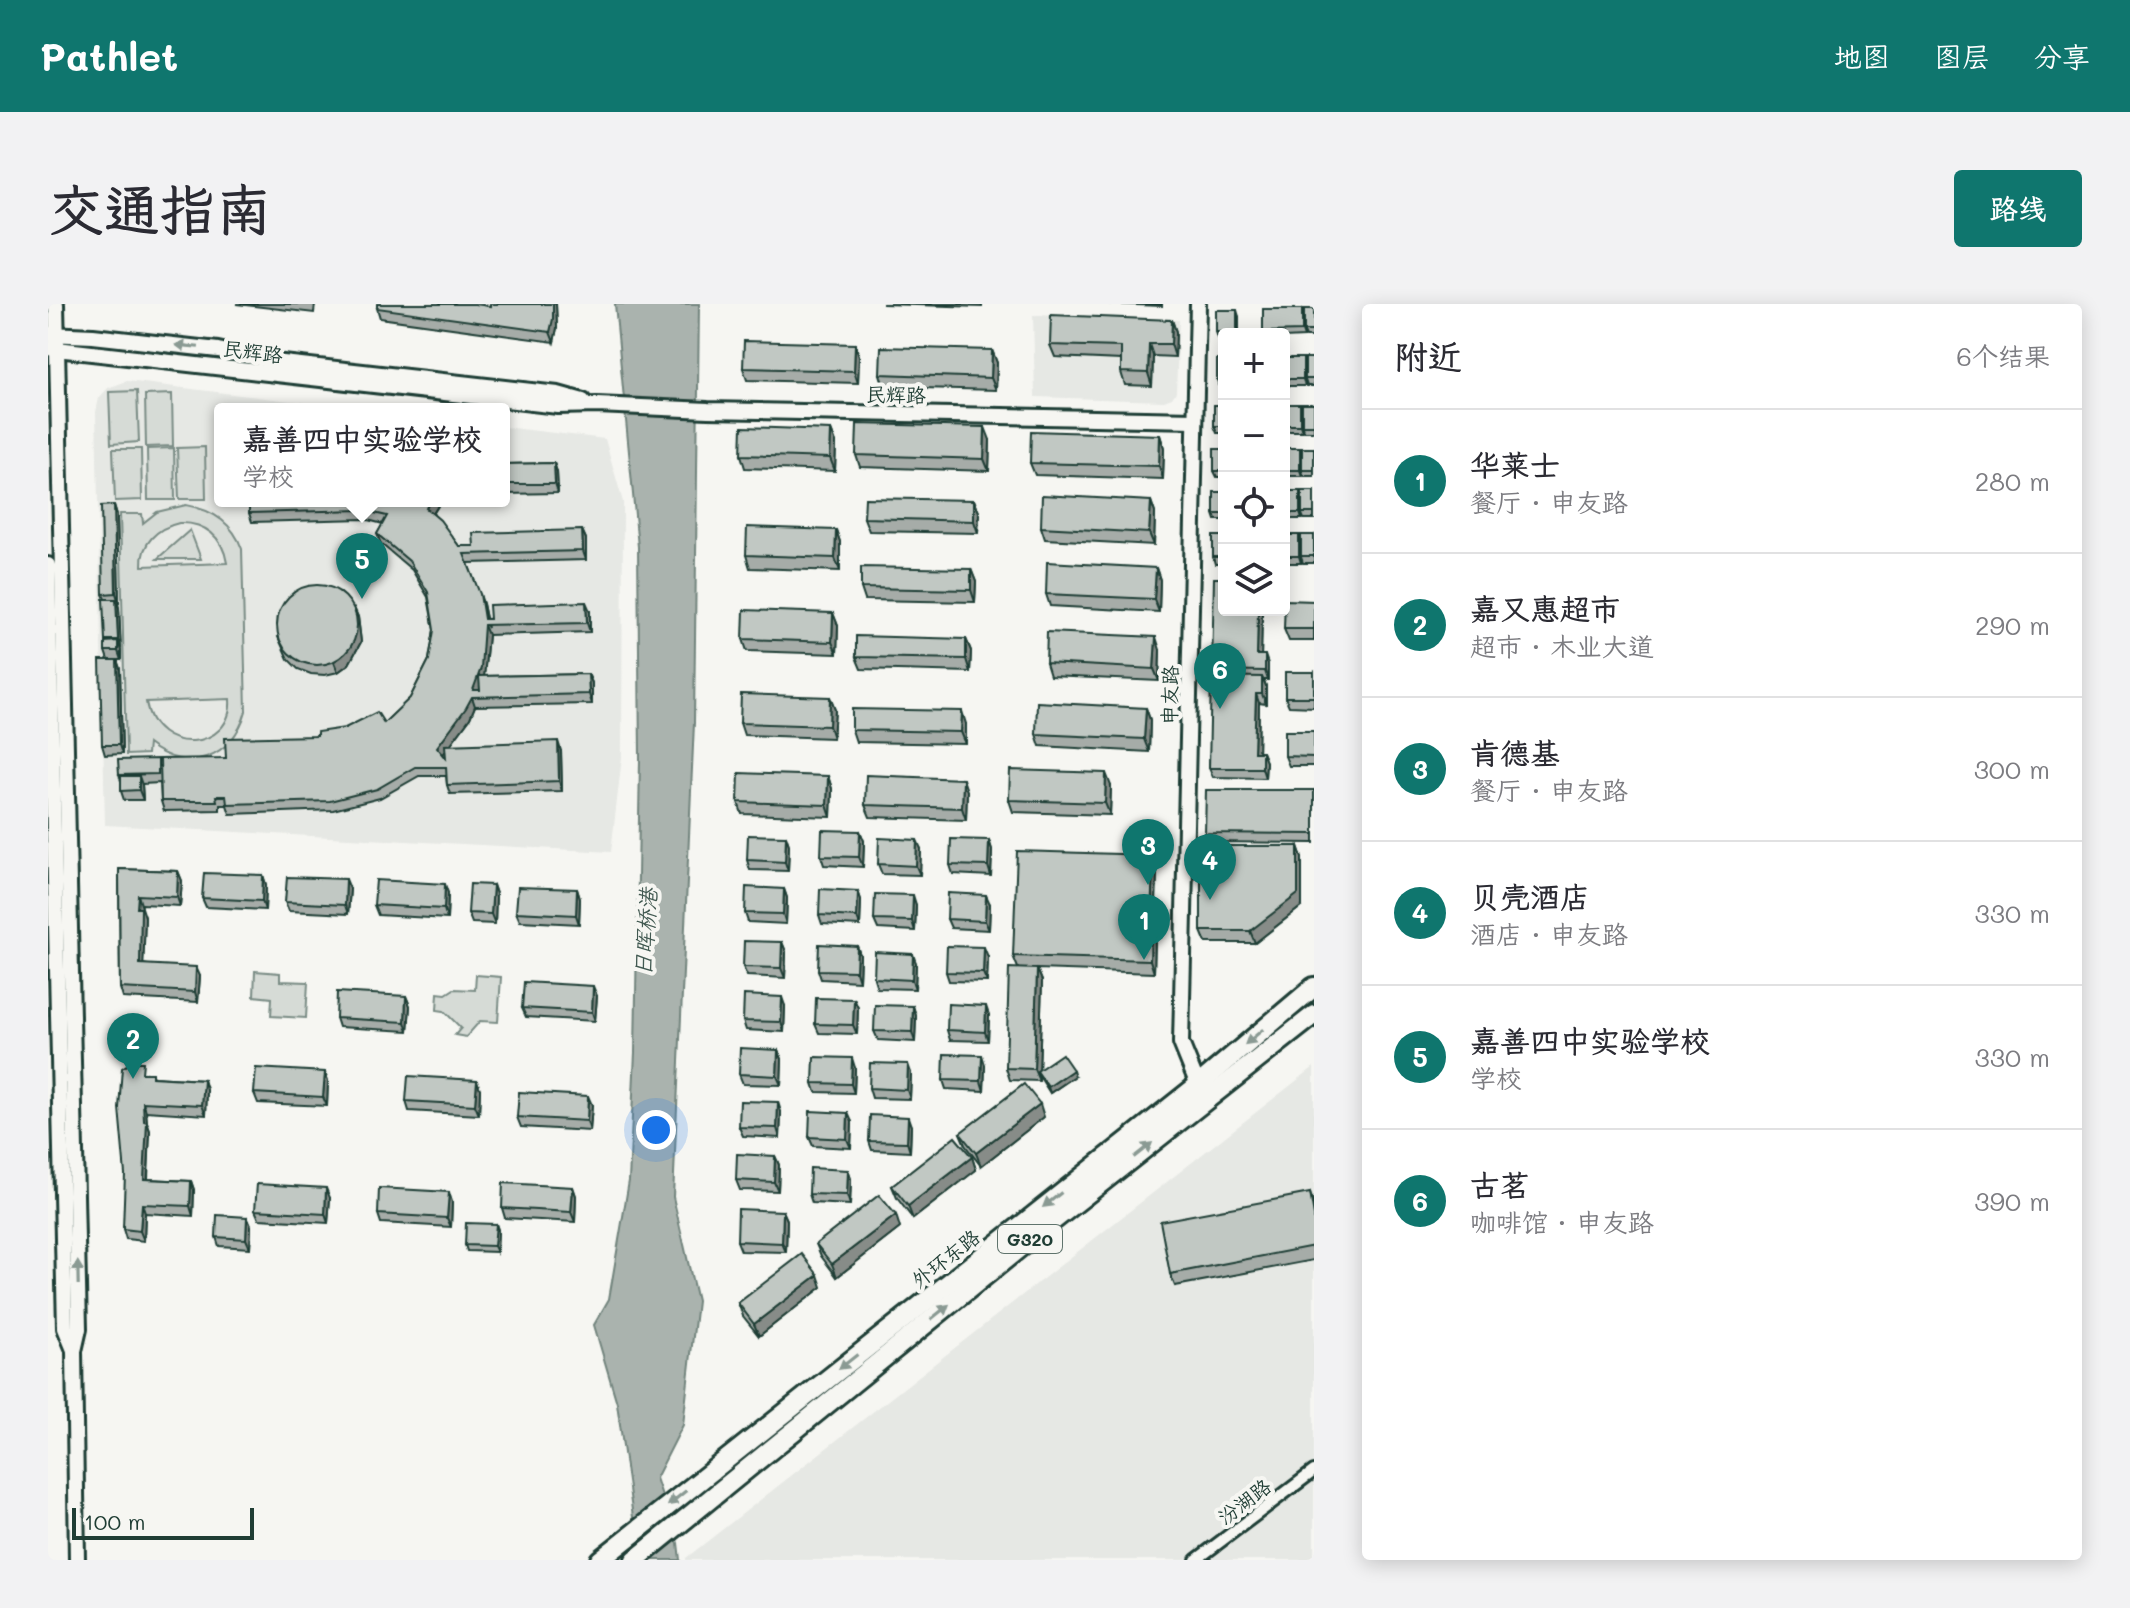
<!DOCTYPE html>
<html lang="zh">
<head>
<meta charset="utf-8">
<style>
	:root { --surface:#fff; --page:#f2f2f3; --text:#2b2b33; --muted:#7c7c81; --line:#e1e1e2; --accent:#0f766e }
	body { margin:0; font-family:Mali,"LXGW WenKai TC",sans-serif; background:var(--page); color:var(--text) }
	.controls { position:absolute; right:24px; top:24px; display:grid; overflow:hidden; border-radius:8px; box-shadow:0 4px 20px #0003 }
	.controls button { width:72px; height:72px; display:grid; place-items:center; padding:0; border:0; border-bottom:2px solid var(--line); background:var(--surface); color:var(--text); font:40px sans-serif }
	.scale { position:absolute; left:24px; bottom:20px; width:182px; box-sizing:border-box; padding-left:8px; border:4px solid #1f3d34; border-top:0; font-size:22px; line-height:28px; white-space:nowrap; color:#1f3d34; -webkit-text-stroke:6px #f6f6f2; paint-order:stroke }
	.you { position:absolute; left:608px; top:826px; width:28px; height:28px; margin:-20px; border:6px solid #fff; border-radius:50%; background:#1a73e8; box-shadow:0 0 0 12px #1a73e833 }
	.badge { display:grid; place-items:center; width:52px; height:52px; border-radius:50%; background:var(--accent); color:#fff; font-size:26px; font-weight:700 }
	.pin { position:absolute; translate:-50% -66px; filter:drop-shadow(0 2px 4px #0008) }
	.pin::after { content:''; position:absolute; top:42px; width:28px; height:24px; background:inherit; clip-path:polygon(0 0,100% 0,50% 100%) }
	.popup { position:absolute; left:166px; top:99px; width:296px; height:104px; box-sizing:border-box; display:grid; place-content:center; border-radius:8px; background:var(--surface); filter:drop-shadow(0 2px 6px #0005); font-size:26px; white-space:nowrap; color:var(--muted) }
	.popup b { font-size:30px; color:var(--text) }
	.popup::after { content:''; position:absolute; left:50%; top:100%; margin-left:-16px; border:16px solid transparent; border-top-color:var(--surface) }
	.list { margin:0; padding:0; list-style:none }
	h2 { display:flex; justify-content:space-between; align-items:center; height:104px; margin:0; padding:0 32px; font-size:34px }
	h2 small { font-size:26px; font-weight:400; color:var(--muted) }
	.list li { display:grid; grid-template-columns:52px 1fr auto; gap:24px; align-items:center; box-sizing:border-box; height:144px; padding:0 32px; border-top:2px solid var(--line) }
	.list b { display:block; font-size:30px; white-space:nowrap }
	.list p { margin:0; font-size:26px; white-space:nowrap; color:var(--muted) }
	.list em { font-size:26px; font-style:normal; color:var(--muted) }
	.icon { flex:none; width:44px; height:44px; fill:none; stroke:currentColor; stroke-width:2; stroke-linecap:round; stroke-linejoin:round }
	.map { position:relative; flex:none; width:1266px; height:1256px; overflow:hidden; border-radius:8px }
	header { display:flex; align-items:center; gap:48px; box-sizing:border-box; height:112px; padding:0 40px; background:var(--accent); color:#fff }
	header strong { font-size:38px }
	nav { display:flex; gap:44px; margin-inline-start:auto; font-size:28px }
	.intro { display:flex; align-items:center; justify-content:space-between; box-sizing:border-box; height:192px; padding:0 48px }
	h1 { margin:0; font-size:56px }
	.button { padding:20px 36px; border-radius:8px; background:var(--accent); color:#fff; font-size:28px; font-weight:700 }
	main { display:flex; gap:48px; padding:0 48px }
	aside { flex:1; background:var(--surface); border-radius:8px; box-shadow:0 4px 20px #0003 }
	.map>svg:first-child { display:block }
	.built { fill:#e6e8e4 }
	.green { fill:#d6dbd6; stroke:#7a8c85; stroke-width:2; fill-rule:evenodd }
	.water { fill:#aab3ae; stroke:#72847d; stroke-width:2 }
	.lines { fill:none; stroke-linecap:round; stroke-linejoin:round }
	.street-casing { stroke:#1f3d34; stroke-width:16 }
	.secondary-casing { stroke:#1f3d34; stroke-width:20 }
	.highway-casing { stroke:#1f3d34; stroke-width:24 }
	.street { stroke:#f6f6f2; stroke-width:10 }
	.secondary { stroke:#f6f6f2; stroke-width:14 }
	.highway { stroke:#f6f6f2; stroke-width:18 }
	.wall { fill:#a6aca8; stroke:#1f3d34; stroke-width:2 }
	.shaded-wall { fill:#878c88; stroke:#1f3d34; stroke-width:2 }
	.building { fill:#c1c8c3; stroke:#1f3d34; stroke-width:2 }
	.oneway { fill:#8a9a93 }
	.labels { text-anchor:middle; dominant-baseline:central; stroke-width:8; stroke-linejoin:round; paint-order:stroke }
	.shield { fill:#f6f6f2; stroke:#60746d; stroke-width:2 }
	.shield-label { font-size:18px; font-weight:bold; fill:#1f3d34 }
	.street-label { font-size:20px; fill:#1f3d34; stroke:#f6f6f2 }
	.water-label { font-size:22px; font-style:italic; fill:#425a52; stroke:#f6f6f2 }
</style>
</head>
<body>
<header>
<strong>Pathlet</strong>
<nav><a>地图</a><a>图层</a><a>分享</a></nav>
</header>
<div class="intro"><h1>交通指南</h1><a class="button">路线</a></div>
<main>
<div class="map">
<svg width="1266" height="1256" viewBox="0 0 1266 1256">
	<rect width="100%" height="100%" fill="#f6f6f2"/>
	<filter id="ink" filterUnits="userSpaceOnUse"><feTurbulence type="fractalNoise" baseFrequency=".0125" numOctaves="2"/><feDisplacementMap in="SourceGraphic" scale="16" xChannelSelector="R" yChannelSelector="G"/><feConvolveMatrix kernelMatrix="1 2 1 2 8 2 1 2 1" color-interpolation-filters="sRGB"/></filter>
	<g filter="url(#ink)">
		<!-- built -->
		<g class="built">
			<polygon points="985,11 1131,16 1128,88 1124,94 1116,97 987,93"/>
			<polygon points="79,77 307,105 172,105 172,197 456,197 456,123 557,135 575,198 574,453 563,548 57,521 48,108 51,94 60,84"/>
			<polygon points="1266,763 1266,1256 638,1256 638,1254"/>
		</g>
		<!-- green -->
		<g class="green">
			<polygon points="89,87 91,138 63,140 61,88"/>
			<polygon points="124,90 125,142 98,143 97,91"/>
			<polygon points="157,143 158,195 131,195 129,144"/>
			<polygon points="126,144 127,196 100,196 99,145"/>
			<polygon points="65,145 93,145 94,196 67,197"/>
			<path d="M138,201C165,206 185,219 194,245L198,407C185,454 139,471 100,440L99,450L78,451L72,210H94L95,219L109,208ZM131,219C157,218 175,233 179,259L94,262C93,239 109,224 131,219ZM182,395C186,447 107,454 98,398Z"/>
			<polygon points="142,226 153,255 109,255"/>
			<polygon points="207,667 232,669 232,677 260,678 258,714 223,712 224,694 206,692"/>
			<polygon points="428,671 453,673 450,718 432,717 418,733 407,731 413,724 396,707 389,706 390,689 398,690 406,685 427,686"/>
		</g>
		<!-- water -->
		<polygon class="water" points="567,0 651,0 646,419 625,893 649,997 635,1121 608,1174 630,1239 632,1256 591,1256 569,1099 546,1021 561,995 581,877 587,748 592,455 590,243"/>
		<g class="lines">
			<defs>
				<polyline id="street" points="1148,1256 1266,1167"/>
				<g id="secondary">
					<polyline points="8,0 31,1025 26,1047 29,1256"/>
					<polyline points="0,30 45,32 170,46 235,59 510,90 535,97"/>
					<polyline points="0,44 510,102 549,101 660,106 1147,116"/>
					<polyline points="0,261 17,1024 26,1046"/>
					<polyline points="1150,781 1133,739 1150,0"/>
				</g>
				<g id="highway">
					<polyline points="552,1256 1150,781 1266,683"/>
					<polyline points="587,1256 992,927 1266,711"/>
				</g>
			</defs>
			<!-- street casing -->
			<use href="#street" class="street-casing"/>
			<!-- secondary casing -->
			<use href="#secondary" class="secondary-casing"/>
			<!-- highway casing -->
			<use href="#highway" class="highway-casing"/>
			<!-- street -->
			<use href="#street" class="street"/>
			<!-- secondary -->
			<use href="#secondary" class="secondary"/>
			<!-- highway -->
			<use href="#highway" class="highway"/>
		</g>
		<!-- wall -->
		<g class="wall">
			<polygon points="188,0 267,0 266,9"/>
			<polygon points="442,0 508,0 509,24 506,38 332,14 329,4 442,2"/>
			<polygon points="834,0 934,0 934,3"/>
			<polygon points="1060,0 1114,0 1114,2"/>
			<polygon points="1254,5 1256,11 1266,5 1266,33 1258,33 1256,28 1256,33 1236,34 1236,30 1216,30 1215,28"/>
			<polygon points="1191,13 1191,30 1176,30 1176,34 1170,34 1168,28"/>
			<polygon points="1124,16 1128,28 1127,53 1105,52 1104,82 1077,81 1073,68 1073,56 1007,53 1002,41"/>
			<polygon points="807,40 811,52 810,79 699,76 695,64"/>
			<polygon points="944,46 949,59 948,86 836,83 832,70"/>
			<polygon points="1236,54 1257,59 1266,54 1266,82 1259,82 1257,76 1257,82 1236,82"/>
			<polygon points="1176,55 1176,83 1171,82 1169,76"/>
			<polygon points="1236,100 1254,105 1266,100 1266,127 1256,127 1254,122 1254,127 1236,127"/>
			<polygon points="1176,101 1176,129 1169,129 1166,122"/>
			<polygon points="783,126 788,139 787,167 697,164 693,151"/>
			<polygon points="1112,131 1116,144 1115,175 987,171 982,159"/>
			<polygon points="942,136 941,167 812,163 808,151"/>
			<polygon points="1236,144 1254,150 1266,144 1266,172 1256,172 1254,167 1254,172 1236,172"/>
			<polygon points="1176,145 1176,173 1169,173 1166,167"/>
			<polygon points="506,159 509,168 510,189 456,190 456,160"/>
			<polygon points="1236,187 1254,193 1266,187 1266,215 1256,215 1254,210 1254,215 1236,215"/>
			<polygon points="1176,188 1176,216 1168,216 1166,210"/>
			<polygon points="926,196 931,208 930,229 821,227 816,214"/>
			<polygon points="201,197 393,197 385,210 411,242 426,242 534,226 538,235 538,256 420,259 435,300 438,315 542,307 542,328 440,331 436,372 540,370 544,379 544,400 427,402 422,414 402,441 513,447 514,487 402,490 399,481 398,472 371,472 332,494 285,506 182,510 179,501 172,501 172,506 116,507 113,497 112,479 94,480 95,496 76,496 73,487 73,477 71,471 112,462 178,454 269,432 336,419 362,394 381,356 386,326 380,293 364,266 333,240 329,230 335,220 316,215 204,218 201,209"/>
			<polygon points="1103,197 1107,209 1106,241 997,235 993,223"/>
			<polygon points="66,201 69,211 71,299 70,299 71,304 73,356 69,356 72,365 74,450 57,451 54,441 60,356 57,347 57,295 55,290"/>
			<polygon points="788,226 792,238 792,267 702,264 698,251"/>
			<polygon points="1236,231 1253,236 1266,231 1266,259 1255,259 1253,253 1253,259 1236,259"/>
			<polygon points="1176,232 1176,260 1167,260 1165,253"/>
			<polygon points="1108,264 1112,276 1111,308 1002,302 998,290"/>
			<polygon points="923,265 928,278 927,298 817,296 813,284"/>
			<polygon points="1266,297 1266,337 1241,337 1236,325"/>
			<polygon points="306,304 310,313 313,338 301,360 290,368 277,371 263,370 250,365 240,355 230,333"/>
			<polygon points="1176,306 1214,306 1213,351 1220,360 1220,376 1216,376 1218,382 1218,400 1211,399 1210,448 1214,448 1218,458 1217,474 1165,473 1161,464 1166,372 1164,366"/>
			<polygon points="785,309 790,322 789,350 699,347 695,335"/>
			<polygon points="918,335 923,347 922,368 813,365 808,353"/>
			<polygon points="1112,346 1111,377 1002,372 998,359"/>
			<polygon points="1266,368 1266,403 1241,402 1237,393"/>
			<polygon points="782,393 787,406 785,434 696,431 692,419"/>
			<polygon points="1098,404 1102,416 1101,448 992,442 988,430"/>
			<polygon points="918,420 918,440 808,438 804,426"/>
			<polygon points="1266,427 1266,462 1241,462 1237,452"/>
			<polygon points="780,472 784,485 783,513 694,510 690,498"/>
			<polygon points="1063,482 1062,511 965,508 961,496"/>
			<polygon points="1266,486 1266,539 1161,538 1157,529"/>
			<polygon points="919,487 918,516 822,513 817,501"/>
			<polygon points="812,527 816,537 815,563 776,561 773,552"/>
			<polygon points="738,532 741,541 740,567 702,566 699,556"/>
			<polygon points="941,536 944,546 943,572 905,570 902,561"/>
			<polygon points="1250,542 1254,554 1254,602 1207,639 1158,639 1153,627"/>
			<polygon points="873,545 872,571 834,570 830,560"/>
			<polygon points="1109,564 1106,669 989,665 994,677 991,766 1027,772 1002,789 991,772 991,777 962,776 958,764 970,664 965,652"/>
			<polygon points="71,565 130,567 134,577 132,602 94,600 93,605 97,613 95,660 152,672 150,698 75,694 72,684"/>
			<polygon points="215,571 218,581 217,606 158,603 154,594"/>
			<polygon points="445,581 448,590 447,620 424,619 420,609"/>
			<polygon points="302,585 300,610 241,607 237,598"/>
			<polygon points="529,585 532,595 531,620 472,617 468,608"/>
			<polygon points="736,585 739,594 738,620 700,618 697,609"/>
			<polygon points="810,587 813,596 812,622 774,620 771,611"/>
			<polygon points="400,589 399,615 330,611 326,601"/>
			<polygon points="942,600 941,626 903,624 899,615"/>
			<polygon points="868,601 867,627 830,625 826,616"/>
			<polygon points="734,638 738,648 737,674 699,672 695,663"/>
			<polygon points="809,642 812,651 811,677 773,675 770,666"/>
			<polygon points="940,653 939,678 901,677 898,668"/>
			<polygon points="868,659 867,685 829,684 826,674"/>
			<polygon points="358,692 362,702 360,727 291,723 288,714"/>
			<polygon points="549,692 547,717 478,713 474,704"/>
			<polygon points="806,695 810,704 809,730 771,729 767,720"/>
			<polygon points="737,702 736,728 698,726 695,717"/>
			<polygon points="865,702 868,712 867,738 830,736 826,727"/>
			<polygon points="941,711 940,737 902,736 899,726"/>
			<polygon points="730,746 734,755 733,781 695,780 691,770"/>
			<polygon points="937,761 936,787 898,785 895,776"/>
			<polygon points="807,764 806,789 768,788 765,779"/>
			<polygon points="98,768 98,769 106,773 156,776 159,786 158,811 98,807 99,818 102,827 100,875 143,877 146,886 145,912 97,909 96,937 78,935 75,925"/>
			<polygon points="277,768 280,777 279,802 210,799 206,789"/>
			<polygon points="863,769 862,795 824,794 821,784"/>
			<polygon points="432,785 431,811 361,807 358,797"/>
			<polygon points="544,801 542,827 473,823 469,813"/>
			<polygon points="733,808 732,834 695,832 691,823"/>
			<polygon points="996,813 933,862 917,841 912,829"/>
			<polygon points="804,818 803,844 765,842 761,833"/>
			<polygon points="863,822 862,848 824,846 821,837"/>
			<polygon points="727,852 731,861 730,887 692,886 688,876"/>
			<polygon points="924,853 928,866 865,915 849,894 844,882"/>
			<polygon points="800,866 803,875 802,901 764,899 761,890"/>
			<polygon points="525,883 528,892 527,918 457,914 454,904"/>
			<polygon points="1262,889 1266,901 1266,956 1127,982 1122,970"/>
			<polygon points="282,894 280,919 211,915 207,906"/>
			<polygon points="404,898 403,923 333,919 330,910"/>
			<polygon points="735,907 739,916 738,948 693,947 689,937"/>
			<polygon points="199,913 203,922 202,944 171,942 168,933"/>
			<polygon points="448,920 450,926 449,948 419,947 417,941"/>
			<polygon points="852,924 789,973 773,952 768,940"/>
			<polygon points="774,983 711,1032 695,1012 690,999"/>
		</g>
		<!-- shaded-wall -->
		<g class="shaded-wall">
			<polygon points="505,0 508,0 509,24 506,38 502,28"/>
			<polygon points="1254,5 1256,12 1256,33 1254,27"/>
			<polygon points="1189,6 1191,13 1191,30 1190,30 1189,28"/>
			<polygon points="1124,16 1128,28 1127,53 1123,40"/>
			<polygon points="807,40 811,52 810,79 806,67"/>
			<polygon points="1101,40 1105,52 1104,82 1100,69"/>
			<polygon points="944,46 949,59 948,86 943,74"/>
			<polygon points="1255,54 1257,60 1257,82 1255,75"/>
			<polygon points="1252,100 1254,106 1254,127 1252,121"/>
			<polygon points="937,123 942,136 941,167 936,155"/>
			<polygon points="783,126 788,139 787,167 782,154"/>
			<polygon points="1112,131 1116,144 1115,175 1111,162"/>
			<polygon points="1252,144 1254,150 1254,172 1252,166"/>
			<polygon points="506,159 509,168 510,189 507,180"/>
			<polygon points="1252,187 1254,194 1254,215 1252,209"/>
			<polygon points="926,196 931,208 930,229 926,217"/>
			<polygon points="383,197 393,197 382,214 378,204"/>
			<polygon points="1103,197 1107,209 1106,241 1101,229"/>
			<polygon points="66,201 69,211 71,299 68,289"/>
			<polygon points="534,226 538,235 538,256 535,247"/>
			<polygon points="788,226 792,238 792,267 787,254"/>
			<polygon points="1251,231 1253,237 1253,259 1251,252"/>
			<polygon points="1108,264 1112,276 1111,308 1106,295"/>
			<polygon points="923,265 928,278 927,298 923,286"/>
			<polygon points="432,290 435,300 440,324 436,315"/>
			<polygon points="68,295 71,304 73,345 70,336"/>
			<polygon points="538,298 542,307 542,328 539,319"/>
			<polygon points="306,304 310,313 313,338 301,360 290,368 286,358"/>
			<polygon points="1210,306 1214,306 1213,360 1209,351"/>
			<polygon points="785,309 790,322 789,350 784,338"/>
			<polygon points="436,321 440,331 436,373 430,392 425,386"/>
			<polygon points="1108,333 1112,346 1111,377 1106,365"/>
			<polygon points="918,335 923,347 922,368 918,355"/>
			<polygon points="70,337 73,347 73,356 70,347"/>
			<polygon points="1217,351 1220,360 1220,376 1217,367"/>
			<polygon points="69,356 72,365 74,450 71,441"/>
			<polygon points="540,370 544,379 544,400 541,390"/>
			<polygon points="1214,373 1218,382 1218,400 1214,390"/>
			<polygon points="1208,390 1211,399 1210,458 1206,448"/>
			<polygon points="424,393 427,402 422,414 393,453 389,443"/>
			<polygon points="782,393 787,406 785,434 781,422"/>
			<polygon points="1098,404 1102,416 1101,448 1096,435"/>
			<polygon points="914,407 918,420 918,440 913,428"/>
			<polygon points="510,437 513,447 514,487 511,477"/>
			<polygon points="1214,448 1218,458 1217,474 1214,464"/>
			<polygon points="1058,469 1063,482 1062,511 1057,499"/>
			<polygon points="91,472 94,481 95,496 91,486"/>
			<polygon points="780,472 784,485 783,513 779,501"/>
			<polygon points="915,475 919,487 918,516 914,504"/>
			<polygon points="812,527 816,537 815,563 811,553"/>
			<polygon points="738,532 741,541 740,567 737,558"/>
			<polygon points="869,536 873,545 872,571 868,562"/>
			<polygon points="941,536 944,546 943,572 940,562"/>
			<polygon points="1250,542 1254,554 1254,602 1207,639 1202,627"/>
			<polygon points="1105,551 1109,564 1106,669 1102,656"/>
			<polygon points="130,567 134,577 132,602 129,593"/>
			<polygon points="215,571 218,581 217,606 214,597"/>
			<polygon points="298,575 302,585 300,610 297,601"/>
			<polygon points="397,580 400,589 399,615 396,605"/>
			<polygon points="445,581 448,590 447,620 443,610"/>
			<polygon points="529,585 532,595 531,620 528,611"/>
			<polygon points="736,585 739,594 738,620 735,610"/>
			<polygon points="810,587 813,596 812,622 809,613"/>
			<polygon points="90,591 97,613 95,669 92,660 89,604"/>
			<polygon points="865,591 868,601 867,627 864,617"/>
			<polygon points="938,591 942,600 941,626 937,617"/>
			<polygon points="734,638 738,648 737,674 733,664"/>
			<polygon points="809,642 812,651 811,677 808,667"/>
			<polygon points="936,643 940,653 939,678 935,669"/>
			<polygon points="865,650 868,659 867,685 864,676"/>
			<polygon points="148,663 152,672 150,698 147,688"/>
			<polygon points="989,665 994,677 991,770 989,767 991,777 986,765"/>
			<polygon points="545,682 549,692 547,717 544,708"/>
			<polygon points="358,692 362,702 360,727 357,718"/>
			<polygon points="734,693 737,702 736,728 733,718"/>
			<polygon points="806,695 810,704 809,730 805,721"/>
			<polygon points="865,702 868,712 867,738 864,728"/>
			<polygon points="938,702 941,711 940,737 937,728"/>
			<polygon points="730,746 734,755 733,781 729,772"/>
			<polygon points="934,751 937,761 936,787 933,777"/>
			<polygon points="804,754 807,764 806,789 803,780"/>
			<polygon points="860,760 863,769 862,795 859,786"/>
			<polygon points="1025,766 1027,772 1002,789 1000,783"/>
			<polygon points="277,768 280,777 279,802 275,793"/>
			<polygon points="156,776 159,786 158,811 154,801"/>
			<polygon points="429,776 432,785 431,811 427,801"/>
			<polygon points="540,792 544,801 542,827 539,817"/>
			<polygon points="95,798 98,807 99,820 99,818 102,827 99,884 96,875"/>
			<polygon points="730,798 733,808 732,834 729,824"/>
			<polygon points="992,800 996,813 933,862 928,849"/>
			<polygon points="800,809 804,818 803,844 799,835"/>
			<polygon points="860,813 863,822 862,848 859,838"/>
			<polygon points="727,852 731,861 730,887 726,878"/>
			<polygon points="924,853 928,866 865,915 860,902"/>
			<polygon points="800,866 803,875 802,901 799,891"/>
			<polygon points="143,877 146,886 145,912 142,902"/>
			<polygon points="525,883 528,892 527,918 523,908"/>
			<polygon points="278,884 282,894 280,919 277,910"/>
			<polygon points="401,888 404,898 403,923 399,914"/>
			<polygon points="94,900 97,909 96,937 92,927"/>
			<polygon points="735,907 739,916 738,948 734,939"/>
			<polygon points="848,911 852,924 789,973 784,960"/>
			<polygon points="199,913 203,922 202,944 198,935"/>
			<polygon points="448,920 450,926 449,948 446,942"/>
			<polygon points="770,971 774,983 711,1032 706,1020"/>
		</g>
		<!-- building -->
		<g class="building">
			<polygon points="329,0 427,0 442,2 442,0 505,0 505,15 502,28 329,4"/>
			<polygon points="1215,5 1254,5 1254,27 1215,28"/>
			<rect x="1256" y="5" width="10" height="22"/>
			<rect x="1168" y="6" width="21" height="22"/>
			<polygon points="1003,11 1124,16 1123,40 1101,40 1100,69 1073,68 1073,43 1002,41"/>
			<polygon points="696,37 807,40 806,67 695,64"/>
			<polygon points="833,43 944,46 943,74 832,70"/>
			<rect x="1236" y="54" width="19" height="21"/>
			<rect x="1257" y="54" width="9" height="21"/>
			<rect x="1169" y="55" width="7" height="21"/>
			<rect x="1236" y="100" width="16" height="21"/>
			<rect x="1254" y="100" width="12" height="21"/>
			<rect x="1166" y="101" width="10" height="21"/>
			<polygon points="809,120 937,123 936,155 808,151"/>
			<polygon points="694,123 783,126 782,154 693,151"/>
			<polygon points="983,127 1112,131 1111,162 982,159"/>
			<rect x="1236" y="144" width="16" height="22"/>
			<rect x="1254" y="144" width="12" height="22"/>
			<rect x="1166" y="145" width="10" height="22"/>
			<polygon points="506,159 507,180 456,180 456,160"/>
			<rect x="1236" y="187" width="16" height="22"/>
			<rect x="1254" y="187" width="12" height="22"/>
			<rect x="1166" y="188" width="10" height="22"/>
			<polygon points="994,191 1103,197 1101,229 993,223"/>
			<polygon points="817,194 926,196 926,217 816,214"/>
			<polygon points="201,197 383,197 378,204 392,216 411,242 426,242 425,229 534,226 535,247 416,250 432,290 436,315 442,315 441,301 538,298 539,319 436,321 433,364 425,386 432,386 431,372 540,370 541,390 424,393 418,404 389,443 398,454 397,441 510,437 511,477 399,481 398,463 367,463 329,485 282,497 179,500 178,492 168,492 169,497 113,497 112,455 178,454 177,434 269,432 269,428 297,424 329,408 336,419 362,394 381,356 386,326 380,288 361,257 329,230 339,212 313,206 201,209"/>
			<polygon points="66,201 68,289 55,290 53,202"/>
			<polygon points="699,223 788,226 787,254 698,251"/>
			<rect x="1236" y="231" width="15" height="21"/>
			<rect x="1253" y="231" width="13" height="21"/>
			<rect x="1165" y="232" width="11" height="21"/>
			<polygon points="999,258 1108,264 1106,295 998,290"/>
			<polygon points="813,263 923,265 923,286 813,284"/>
			<polygon points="1166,274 1176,274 1176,306 1210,306 1209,351 1217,351 1217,367 1164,366"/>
			<circle cx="269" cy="321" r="40"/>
			<polygon points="55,295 68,295 70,336 57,336"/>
			<polygon points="1237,296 1266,297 1266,325 1236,325"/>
			<polygon points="696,306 785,309 784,338 695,335"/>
			<polygon points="999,328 1108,333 1106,365 998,359"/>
			<polygon points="808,332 918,335 918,355 808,353"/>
			<polygon points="70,337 70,347 57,347 57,338"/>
			<polygon points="52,356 69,356 71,441 54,441"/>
			<rect x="1237" y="368" width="29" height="25"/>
			<polygon points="1163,372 1214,373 1214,390 1208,390 1206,448 1214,448 1214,464 1161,464"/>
			<polygon points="693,390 782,393 781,422 692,419"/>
			<polygon points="989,398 1098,404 1096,435 988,430"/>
			<polygon points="804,405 914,407 913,428 804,426"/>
			<polygon points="1237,427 1266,427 1266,453 1237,452"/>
			<polygon points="110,455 110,470 71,471 70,456"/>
			<polygon points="962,466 1058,469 1057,499 961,496"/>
			<polygon points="691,469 780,472 779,501 690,498"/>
			<polygon points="818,471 915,475 914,504 817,501"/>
			<polygon points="73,472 91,472 91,486 73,487"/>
			<polygon points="1158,486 1266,486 1266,530 1157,529"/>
			<polygon points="774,526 812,527 811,553 773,552"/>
			<polygon points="700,531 738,532 737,558 699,556"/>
			<polygon points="831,534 869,536 868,562 830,560"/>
			<polygon points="903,535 941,536 940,562 902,561"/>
			<polygon points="1153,542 1250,542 1250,590 1202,627 1153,627"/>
			<polygon points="969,547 1105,551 1102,656 965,652"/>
			<polygon points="71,565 130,567 129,593 90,591 89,604 93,604 92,660 148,663 147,688 72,684"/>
			<polygon points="156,569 215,571 214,597 154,594"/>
			<polygon points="239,573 298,575 297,601 237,598"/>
			<polygon points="328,576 397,580 396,605 326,601"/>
			<polygon points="422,580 445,581 443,610 420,609"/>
			<polygon points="470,583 529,585 528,611 468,608"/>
			<polygon points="698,583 736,585 735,610 697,609"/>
			<polygon points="772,585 810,587 809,613 771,611"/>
			<polygon points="900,589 938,591 937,617 899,615"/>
			<polygon points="827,590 865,591 864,617 826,616"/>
			<polygon points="696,637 734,638 733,664 695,663"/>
			<polygon points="771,640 809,642 808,667 770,666"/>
			<polygon points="899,642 936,643 935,669 898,668"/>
			<polygon points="827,648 865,650 864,676 826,674"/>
			<polygon points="961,664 989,665 986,765 958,764"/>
			<polygon points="476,678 545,682 544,708 474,704"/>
			<polygon points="289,688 358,692 357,718 288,714"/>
			<polygon points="696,691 734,693 733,718 695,717"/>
			<polygon points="768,694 806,695 805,721 767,720"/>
			<polygon points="900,700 938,702 937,728 899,726"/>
			<polygon points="827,701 865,702 864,728 826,727"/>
			<polygon points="692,744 730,746 729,772 691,770"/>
			<polygon points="896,750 934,751 933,777 895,776"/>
			<polygon points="1014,750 1025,766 1000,783 989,767"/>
			<polygon points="766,753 804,754 803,780 765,779"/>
			<polygon points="83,758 95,758 94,769 104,769 104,773 156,776 154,801 95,798 96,817 99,818 96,875 143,877 142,902 94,900 92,927 75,925 77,870 71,804 74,764"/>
			<polygon points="822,759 860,760 859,786 821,784"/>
			<polygon points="208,764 277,768 275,793 206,789"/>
			<polygon points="360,772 429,776 427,801 358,797"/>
			<polygon points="976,780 992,800 928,849 912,829"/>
			<polygon points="471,788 540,792 539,817 469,813"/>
			<polygon points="692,797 730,798 729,824 691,823"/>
			<polygon points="762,807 800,809 799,835 761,833"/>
			<polygon points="822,811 860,813 859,838 821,837"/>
			<polygon points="907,833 924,853 860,902 844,882"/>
			<polygon points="689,850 727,852 726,878 688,876"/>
			<polygon points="762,864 800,866 799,891 761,890"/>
			<polygon points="455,879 525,883 523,908 454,904"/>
			<polygon points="209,880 278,884 277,910 207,906"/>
			<polygon points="331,884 401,888 399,914 330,910"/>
			<polygon points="1262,889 1266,912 1266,942 1122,970 1112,917"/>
			<polygon points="831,891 848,911 784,960 768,940"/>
			<polygon points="690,905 735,907 734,939 689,937"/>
			<polygon points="169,911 199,913 198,935 168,933"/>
			<polygon points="418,919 448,920 446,942 417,941"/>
			<polygon points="754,950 770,971 706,1020 690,999"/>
		</g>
		<!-- one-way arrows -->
		<defs><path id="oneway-solid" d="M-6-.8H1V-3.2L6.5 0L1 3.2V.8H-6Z" transform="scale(2)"/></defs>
		<g class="oneway">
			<use href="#oneway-solid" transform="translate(139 42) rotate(-174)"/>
			<use href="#oneway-solid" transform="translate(1206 733) rotate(140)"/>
			<use href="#oneway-solid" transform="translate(1095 846) rotate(-38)"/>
			<use href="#oneway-solid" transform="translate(1004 896) rotate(142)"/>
			<use href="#oneway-solid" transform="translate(30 969) rotate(-91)"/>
			<use href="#oneway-solid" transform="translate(892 1008) rotate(-39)"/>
			<use href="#oneway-solid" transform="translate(800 1058) rotate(142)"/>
			<use href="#oneway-solid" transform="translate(629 1194) rotate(141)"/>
		</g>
	</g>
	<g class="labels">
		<!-- shield labels -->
		<rect class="shield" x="950" y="921" width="64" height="28" rx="6"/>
		<g class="shield-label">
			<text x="982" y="935">G320</text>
		</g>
		<!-- street labels -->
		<g class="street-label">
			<text transform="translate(205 47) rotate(7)">民辉路</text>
			<text transform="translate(848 90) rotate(1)">民辉路</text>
			<text transform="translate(1121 391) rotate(-89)">申友路</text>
			<text transform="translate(897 954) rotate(-38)">外环东路</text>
			<text transform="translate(1196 1197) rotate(-37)">汾湖路</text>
		</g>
		<!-- water labels -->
		<g class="water-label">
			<text transform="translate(597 628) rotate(-86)">日晖桥港</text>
		</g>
	</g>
</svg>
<div class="controls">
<button>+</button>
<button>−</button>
<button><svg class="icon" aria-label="locate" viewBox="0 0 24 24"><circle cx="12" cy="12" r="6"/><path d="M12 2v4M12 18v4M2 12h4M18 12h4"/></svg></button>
<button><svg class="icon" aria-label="layers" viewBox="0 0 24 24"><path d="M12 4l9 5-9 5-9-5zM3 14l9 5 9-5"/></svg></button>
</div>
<div class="scale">100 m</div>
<div class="you"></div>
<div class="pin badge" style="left:1096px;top:656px">1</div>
<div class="pin badge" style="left:85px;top:775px">2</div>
<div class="pin badge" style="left:1100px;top:581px">3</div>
<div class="pin badge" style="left:1162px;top:596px">4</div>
<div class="pin badge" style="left:314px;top:295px">5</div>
<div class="popup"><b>嘉善四中实验学校</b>学校</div>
<div class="pin badge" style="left:1172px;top:405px">6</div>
</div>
<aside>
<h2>附近<small>6个结果</small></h2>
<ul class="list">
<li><span class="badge">1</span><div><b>华莱士</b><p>餐厅 · 申友路</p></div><em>280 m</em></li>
<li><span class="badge">2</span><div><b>嘉又惠超市</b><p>超市 · 木业大道</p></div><em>290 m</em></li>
<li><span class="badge">3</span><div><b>肯德基</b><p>餐厅 · 申友路</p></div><em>300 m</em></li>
<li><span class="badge">4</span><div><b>贝壳酒店</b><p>酒店 · 申友路</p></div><em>330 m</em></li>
<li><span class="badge">5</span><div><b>嘉善四中实验学校</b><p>学校</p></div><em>330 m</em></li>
<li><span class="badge">6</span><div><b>古茗</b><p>咖啡馆 · 申友路</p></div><em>390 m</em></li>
</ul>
</aside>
</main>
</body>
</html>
